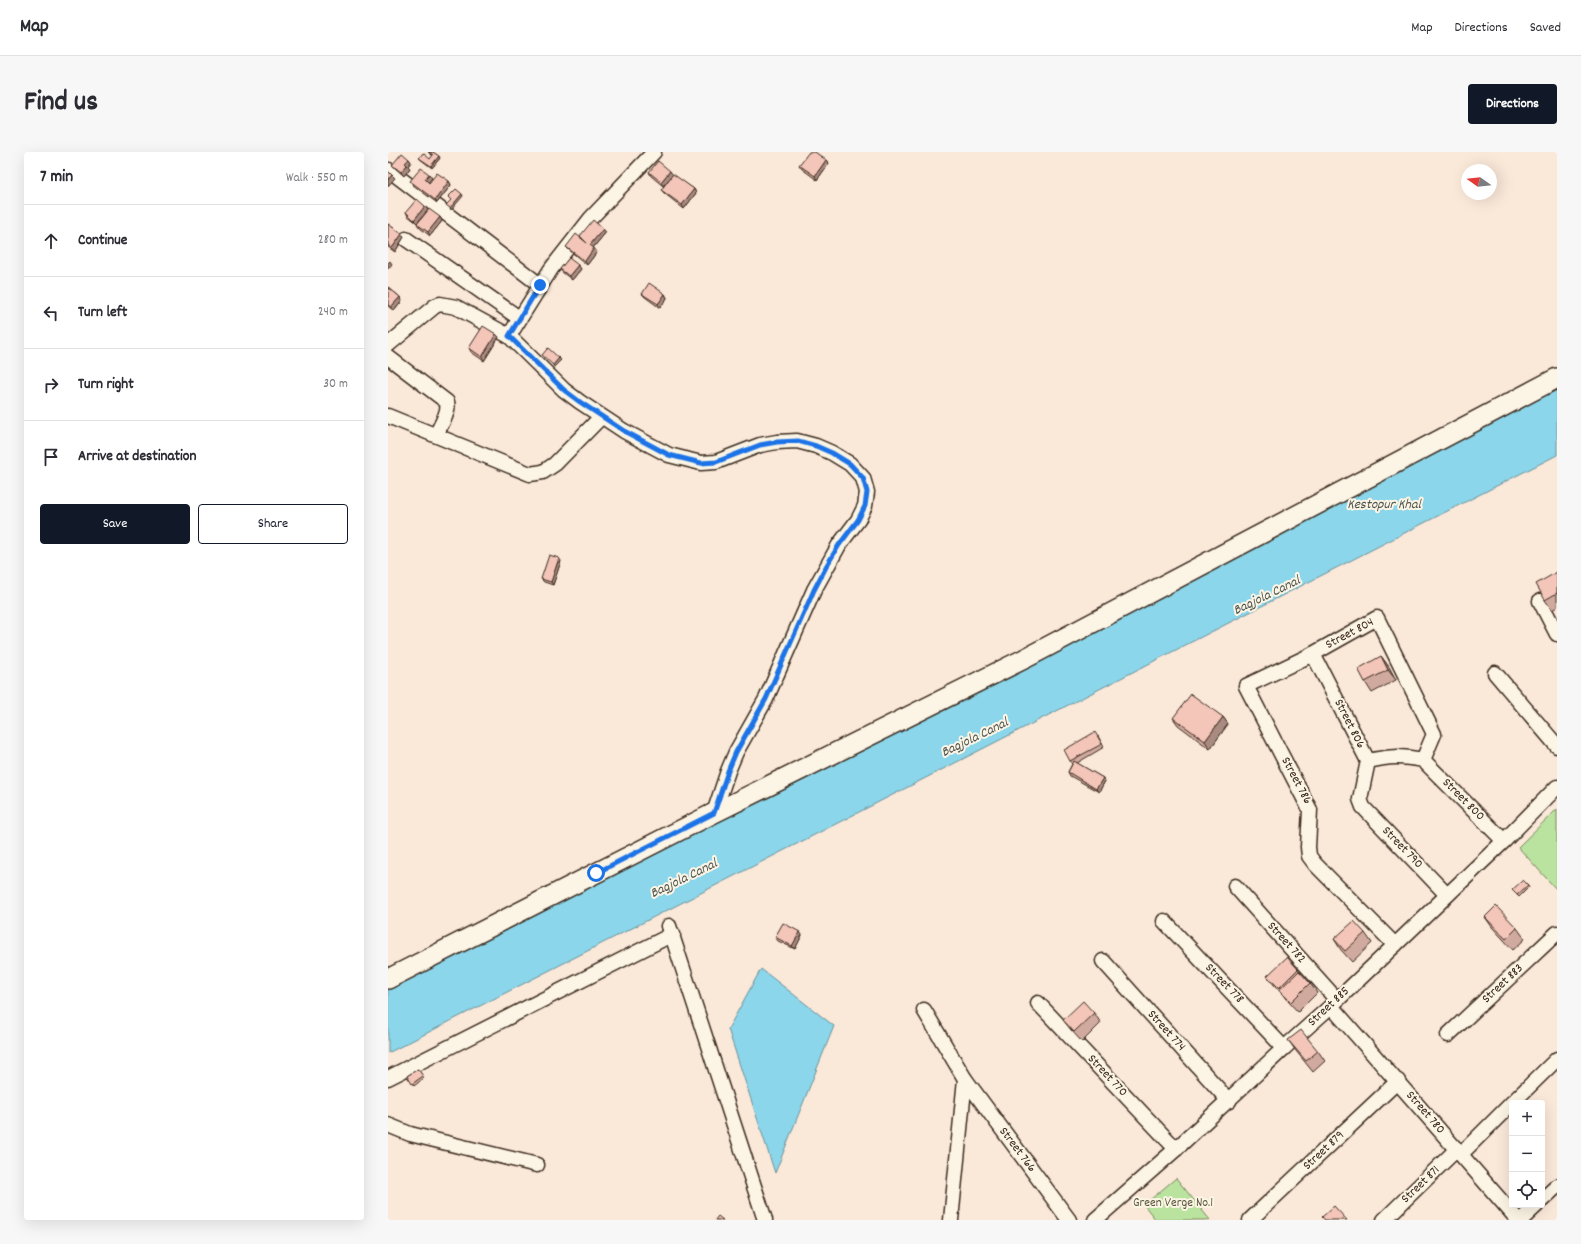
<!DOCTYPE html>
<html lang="en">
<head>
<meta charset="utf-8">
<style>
	:root { --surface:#fff; --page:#f7f7f7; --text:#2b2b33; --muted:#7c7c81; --line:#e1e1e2; --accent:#111827 }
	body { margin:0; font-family:Dekko,sans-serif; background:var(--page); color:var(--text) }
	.controls { position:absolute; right:12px; bottom:12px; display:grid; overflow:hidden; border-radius:4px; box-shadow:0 4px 16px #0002 }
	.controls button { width:36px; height:36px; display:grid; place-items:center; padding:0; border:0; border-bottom:1px solid var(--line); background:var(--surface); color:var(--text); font:20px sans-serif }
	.compass { position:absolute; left:1073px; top:12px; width:36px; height:36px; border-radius:50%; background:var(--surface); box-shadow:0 4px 16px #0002; rotate:285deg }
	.stop { position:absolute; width:12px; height:12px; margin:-9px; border:3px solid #1a73e8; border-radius:50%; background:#fff }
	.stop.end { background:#1a73e8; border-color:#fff; box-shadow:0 1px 4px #0008 }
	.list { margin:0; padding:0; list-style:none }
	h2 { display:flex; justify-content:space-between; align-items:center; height:52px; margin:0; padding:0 16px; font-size:17px }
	h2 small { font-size:13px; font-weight:400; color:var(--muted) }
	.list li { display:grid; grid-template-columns:26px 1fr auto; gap:12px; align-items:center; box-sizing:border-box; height:72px; padding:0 16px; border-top:1px solid var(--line) }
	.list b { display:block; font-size:15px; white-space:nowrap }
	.list em { font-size:13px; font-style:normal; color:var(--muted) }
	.actions { display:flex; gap:8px; padding:12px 16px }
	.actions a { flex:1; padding:9px 0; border:1px solid var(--accent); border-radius:4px; text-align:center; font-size:14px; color:var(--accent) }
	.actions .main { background:var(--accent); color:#fff }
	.icon { flex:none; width:22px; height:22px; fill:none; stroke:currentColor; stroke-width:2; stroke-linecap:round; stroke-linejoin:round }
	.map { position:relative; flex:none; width:1169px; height:1068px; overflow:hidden; border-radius:4px }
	header { display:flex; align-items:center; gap:24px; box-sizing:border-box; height:56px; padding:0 20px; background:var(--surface); border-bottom:1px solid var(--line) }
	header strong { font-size:19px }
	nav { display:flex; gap:22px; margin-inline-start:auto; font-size:14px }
	.intro { display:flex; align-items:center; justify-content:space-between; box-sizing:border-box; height:96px; padding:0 24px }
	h1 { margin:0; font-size:28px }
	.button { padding:10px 18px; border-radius:4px; background:var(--accent); color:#fff; font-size:14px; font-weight:700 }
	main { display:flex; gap:24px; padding:0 24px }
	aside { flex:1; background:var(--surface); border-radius:4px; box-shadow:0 4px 16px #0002 }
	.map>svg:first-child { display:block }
	.green { fill:#b9e39f; stroke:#7a865e }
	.water { fill:#8bd6eb; stroke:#6b9199 }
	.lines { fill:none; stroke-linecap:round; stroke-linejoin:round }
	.street-casing { stroke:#3b2a1e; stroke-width:17 }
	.secondary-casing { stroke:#3b2a1e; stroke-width:22 }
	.street { stroke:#fcf5e5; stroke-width:14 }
	.secondary { stroke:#fcf5e5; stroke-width:19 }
	.wall { fill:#d1aa9f; stroke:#3b2a1e }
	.shaded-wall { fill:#aa8b82; stroke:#3b2a1e }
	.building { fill:#f3c6b9; stroke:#3b2a1e }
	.route { stroke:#1a73e8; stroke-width:5 }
	.labels { text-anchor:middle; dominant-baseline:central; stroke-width:4; stroke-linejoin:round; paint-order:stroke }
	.street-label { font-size:13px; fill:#3b2a1e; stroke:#fcf5e5 }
	.park-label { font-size:13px; fill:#5a583e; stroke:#fcf5e5 }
	.water-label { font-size:14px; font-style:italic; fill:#4f5551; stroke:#fcf5e5 }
</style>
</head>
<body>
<header>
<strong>Map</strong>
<nav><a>Map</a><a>Directions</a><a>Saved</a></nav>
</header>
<div class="intro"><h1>Find us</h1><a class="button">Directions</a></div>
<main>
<aside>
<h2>7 min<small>Walk · 550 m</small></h2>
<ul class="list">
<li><svg class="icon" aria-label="ahead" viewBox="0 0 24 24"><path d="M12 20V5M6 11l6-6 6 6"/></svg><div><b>Continue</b></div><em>280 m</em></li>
<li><svg class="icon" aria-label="left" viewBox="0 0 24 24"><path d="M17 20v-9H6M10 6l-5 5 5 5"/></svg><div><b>Turn left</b></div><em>240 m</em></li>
<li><svg class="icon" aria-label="right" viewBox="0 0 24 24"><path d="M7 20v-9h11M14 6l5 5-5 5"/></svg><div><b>Turn right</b></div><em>30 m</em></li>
<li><svg class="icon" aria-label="arrive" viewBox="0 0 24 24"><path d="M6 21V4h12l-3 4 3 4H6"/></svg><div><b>Arrive at destination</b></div></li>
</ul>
<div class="actions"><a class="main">Save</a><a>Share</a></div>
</aside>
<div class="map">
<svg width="1169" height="1068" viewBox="0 0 1169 1068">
	<rect width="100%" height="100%" fill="#fae8d9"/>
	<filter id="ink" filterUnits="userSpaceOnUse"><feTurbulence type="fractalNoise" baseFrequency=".025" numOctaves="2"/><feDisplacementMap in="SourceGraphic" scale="8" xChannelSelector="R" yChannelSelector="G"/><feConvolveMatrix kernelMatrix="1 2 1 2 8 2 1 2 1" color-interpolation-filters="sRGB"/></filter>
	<g filter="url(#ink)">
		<!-- green -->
		<g class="green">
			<polygon points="1169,657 1169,738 1130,695"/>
			<polygon points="788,1026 822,1068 768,1068 756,1053"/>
		</g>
		<!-- water -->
		<g class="water">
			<polygon points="1169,226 1169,303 0,901 0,824"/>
			<polygon points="373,817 446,874 387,1021 340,877"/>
		</g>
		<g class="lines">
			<defs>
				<g id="street">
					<polyline points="1,18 152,133"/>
					<polyline points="18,87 131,166"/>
					<polyline points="121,184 163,117 203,66 266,0"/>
					<polyline points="0,193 47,154 52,152 68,155 121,184 176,238 192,250 236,279 281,303 313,311 328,310 372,293 389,290 409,289 428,294 444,301 462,312 475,326 479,340 477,354 470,368 451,393 426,438 378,547 348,600 340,619 326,661"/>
					<path d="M0,205L59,250C62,260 52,274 48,283"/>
					<polyline points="0,264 142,322 155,320 167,312 213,265"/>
					<polyline points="1152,449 1169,482"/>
					<polyline points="925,502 980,609 972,647 975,655 1059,743"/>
					<polyline points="1107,521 1169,594"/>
					<polyline points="1035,608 1116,689"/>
					<path d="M980,609C1003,604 1012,604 1035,608"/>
					<polyline points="847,734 949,848"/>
					<polyline points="776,769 896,896"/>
					<polyline points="281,774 377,1068"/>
					<polyline points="1007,793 927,712 921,704 920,695 922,658 858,534 925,502 989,466 1046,582 1035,608"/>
					<polyline points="715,809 841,949"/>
					<polyline points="650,851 788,997"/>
					<polyline points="943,854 1130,1068"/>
					<polyline points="536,858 577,927 563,1068"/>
					<polyline points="1060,883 1169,781"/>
					<polyline points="0,926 285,782"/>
					<polyline points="577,927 681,1068"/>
					<polyline points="1124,951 1169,907"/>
					<polyline points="0,973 22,982 149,1013"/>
					<polyline points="1073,1002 1124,951"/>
					<polyline points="1154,1048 1169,1034"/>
					<polyline points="707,1068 788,997 896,896 943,854 1116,689 1169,635"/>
					<polyline points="862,1068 1010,929"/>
					<polyline points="996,1068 1069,997"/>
					<polyline points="1133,1068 1149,1053"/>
				</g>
				<polyline id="secondary" points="0,827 326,661 636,507 1169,226"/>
			</defs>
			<!-- street casing -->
			<use href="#street" class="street-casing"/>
			<!-- secondary casing -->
			<use href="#secondary" class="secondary-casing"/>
			<!-- street -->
			<use href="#street" class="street"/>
			<!-- secondary -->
			<use href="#secondary" class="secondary"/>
		</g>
		<!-- wall -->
		<g class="wall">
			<polygon points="40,0 45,0 52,6 44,16 32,7 31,6 42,7 45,4"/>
			<polygon points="21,7 23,10 20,14 22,16 16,24 7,16 4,13"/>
			<polygon points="441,11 429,28 414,17 411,13"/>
			<polygon points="261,20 285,23 306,37 308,41 296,57 276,41 273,38 283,24 275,34 263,24"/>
			<polygon points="44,26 40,30 41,31 61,29 63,33 49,51 25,33 22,29"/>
			<polygon points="37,54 40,58 29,71 20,64 18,60"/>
			<polygon points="52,65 54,69 42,84 32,76 29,72"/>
			<polygon points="0,72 14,82 16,85 7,100 0,95"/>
			<polygon points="218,80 205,96 209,100 199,113 181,98 178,95 194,87 192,84"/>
			<polygon points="190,113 193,117 184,128 174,120 172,117"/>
			<polygon points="0,135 12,145 14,149 6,159 0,154"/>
			<polygon points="254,142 277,142 279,146 272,156 257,145"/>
			<polygon points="108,182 111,185 96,209 83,200 81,196"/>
			<polygon points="173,409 165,433 156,430 153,427"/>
			<polygon points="1169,420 1169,455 1164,458 1157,448"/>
			<polygon points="993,504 1001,515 1008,528 984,541 977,530"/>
			<polygon points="835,565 840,572 822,597 790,573 785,566"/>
			<polygon points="710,584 716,595 689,611 715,626 717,629 711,640 682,624 680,620 684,612 682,609"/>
			<polygon points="1140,733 1141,735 1131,745 1125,739"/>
			<polygon points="1097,765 1129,776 1137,787 1125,798 1104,775"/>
			<polygon points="977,781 984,791 964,810 953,798 946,787"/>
			<polygon points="414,783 407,797 390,789 387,785"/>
			<polygon points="910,817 914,823 922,831 929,841 910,860 899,848 895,843 887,834 879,824"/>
			<polygon points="706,861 713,871 694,890 683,878 675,868"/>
			<polygon points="900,888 930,899 937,909 925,920 908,899"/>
			<polygon points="30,917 36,926 26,934 19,924"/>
		</g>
		<!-- shaded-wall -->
		<g class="shaded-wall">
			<polygon points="51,4 52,6 44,16 43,14"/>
			<polygon points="21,7 23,10 20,14 22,16 16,24 13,20 17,11"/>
			<polygon points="438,8 441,11 429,28 427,24"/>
			<polygon points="282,19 285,23 275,34 273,30"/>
			<polygon points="41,22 44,26 40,31 37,27"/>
			<polygon points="4,23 7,26 0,34 0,28"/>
			<polygon points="61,29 63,33 49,51 47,48"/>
			<polygon points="306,37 308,41 296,57 294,53"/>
			<polygon points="74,42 75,44 63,58 62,56"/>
			<polygon points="37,54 40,58 29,71 26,68"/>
			<polygon points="52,65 54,69 42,84 40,80"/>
			<polygon points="215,77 218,80 204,97 202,93"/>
			<polygon points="14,82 16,85 7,100 4,96"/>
			<polygon points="206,96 209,100 199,113 197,109"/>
			<polygon points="2,109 4,112 0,117 0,111"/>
			<polygon points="190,113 193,117 184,128 181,124"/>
			<polygon points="277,142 279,146 272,156 270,152"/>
			<polygon points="12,145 14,149 6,159 3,155"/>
			<polygon points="108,182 111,185 96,209 94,205"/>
			<polygon points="171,206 173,208 166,215 165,213"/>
			<polygon points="171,406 173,409 165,433 163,430"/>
			<polygon points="993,504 1001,515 1008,528 1000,518"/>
			<polygon points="835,565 840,572 822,597 817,589"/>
			<polygon points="715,626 717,629 711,640 708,637"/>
			<polygon points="412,780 414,783 407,797 404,794"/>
		</g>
		<!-- building -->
		<g class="building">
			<polygon points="41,0 45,0 51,4 43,14 31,6 35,1 42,7 45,3"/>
			<polygon points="421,0 427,0 438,8 427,24 411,13"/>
			<polygon points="14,1 21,7 17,11 19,13 13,20 4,13"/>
			<polygon points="270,9 282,19 273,30 261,20"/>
			<polygon points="33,16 41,22 37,27 41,31 49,21 61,29 47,48 22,29"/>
			<polygon points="0,19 4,23 0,28"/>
			<polygon points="285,22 306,37 294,53 273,38"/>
			<polygon points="68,37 74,42 62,56 58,53 63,48 60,45"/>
			<polygon points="29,47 37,54 26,68 18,60"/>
			<polygon points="41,57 52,65 40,80 29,72"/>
			<polygon points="205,68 215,77 202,93 206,96 197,109 178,95 188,82 199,91 192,84"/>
			<polygon points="0,72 14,82 4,96 0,93"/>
			<polygon points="181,106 190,113 181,124 172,117"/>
			<polygon points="261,131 277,142 270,152 254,142"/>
			<polygon points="0,135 12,145 3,155 0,153"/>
			<polygon points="95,174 108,182 94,205 81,196"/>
			<polygon points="160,196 171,206 165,213 154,203"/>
			<polygon points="161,403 171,406 163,430 153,427"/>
			<polygon points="1169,420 1169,441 1157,448 1148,432"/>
			<polygon points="993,504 1000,518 977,530 970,517"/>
			<polygon points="803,542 835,565 817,589 785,566"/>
			<polygon points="707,580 714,592 682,609 676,598"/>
			<polygon points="686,609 715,626 708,637 680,620"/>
			<polygon points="1135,728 1140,733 1129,743 1124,738"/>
			<polygon points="1108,754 1129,776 1118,787 1097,765"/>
			<polygon points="966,769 977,781 957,799 946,787"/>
			<polygon points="395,771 412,780 404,794 387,785"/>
			<polygon points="899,805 910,817 891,836 879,824"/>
			<polygon points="911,819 922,831 903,850 891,838"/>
			<polygon points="695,849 706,861 686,880 675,868"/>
			<polygon points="913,878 930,899 918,909 900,888"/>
			<polygon points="30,917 35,924 24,932 19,924"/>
			<polygon points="946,1054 959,1068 937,1068 934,1065"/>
			<polygon points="330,1064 335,1068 327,1068"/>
		</g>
	</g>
	<g class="lines" filter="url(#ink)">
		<!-- route -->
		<polyline class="route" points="152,133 121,184 176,238 192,250 236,279 281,303 313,311 328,310 372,293 389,290 410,289 428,294 444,301 462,312 475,326 479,340 477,354 470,368 451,393 439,413 426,438 378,547 348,600 340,619 326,661 208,721"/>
	</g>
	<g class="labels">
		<!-- street labels -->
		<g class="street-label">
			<text transform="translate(962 482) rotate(-28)">Street 804</text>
			<text transform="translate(961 572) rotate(63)">Street 806</text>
			<text transform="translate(908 629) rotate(62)">Street 786</text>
			<text transform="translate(1075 648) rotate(45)">Street 800</text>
			<text transform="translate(1014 696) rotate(46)">Street 790</text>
			<text transform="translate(898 791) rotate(48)">Street 782</text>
			<text transform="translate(836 832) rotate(46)">Street 778</text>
			<text transform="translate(1115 832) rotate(-43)">Street 883</text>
			<text transform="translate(941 855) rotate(-43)">Street 885</text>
			<text transform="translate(778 879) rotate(48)">Street 774</text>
			<text transform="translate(719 924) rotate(47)">Street 770</text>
			<text transform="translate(1037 961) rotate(49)">Street 780</text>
			<text transform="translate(629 998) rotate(53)">Street 766</text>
			<text transform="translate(936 999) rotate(-43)">Street 879</text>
			<text transform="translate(1033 1033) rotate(-44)">Street 871</text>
		</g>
		<!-- park labels -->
		<g class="park-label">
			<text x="785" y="1051">Green Verge No.1</text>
		</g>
		<!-- water labels -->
		<g class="water-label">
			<text x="996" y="353">Kestopur Khal</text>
			<text transform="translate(879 444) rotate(-26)">Bagjola Canal</text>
			<text transform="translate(587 586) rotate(-26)">Bagjola Canal</text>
			<text transform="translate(296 727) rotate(-26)">Bagjola Canal</text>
		</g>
	</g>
</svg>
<div class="controls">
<button>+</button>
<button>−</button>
<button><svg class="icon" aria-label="locate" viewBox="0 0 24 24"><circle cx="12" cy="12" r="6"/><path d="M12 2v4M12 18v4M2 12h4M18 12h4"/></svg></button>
</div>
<svg class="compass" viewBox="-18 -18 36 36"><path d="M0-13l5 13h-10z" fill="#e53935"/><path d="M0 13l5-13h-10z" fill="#7c7c81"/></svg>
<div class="stop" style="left:208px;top:721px"></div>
<div class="stop end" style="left:152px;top:133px"></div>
</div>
</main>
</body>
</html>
